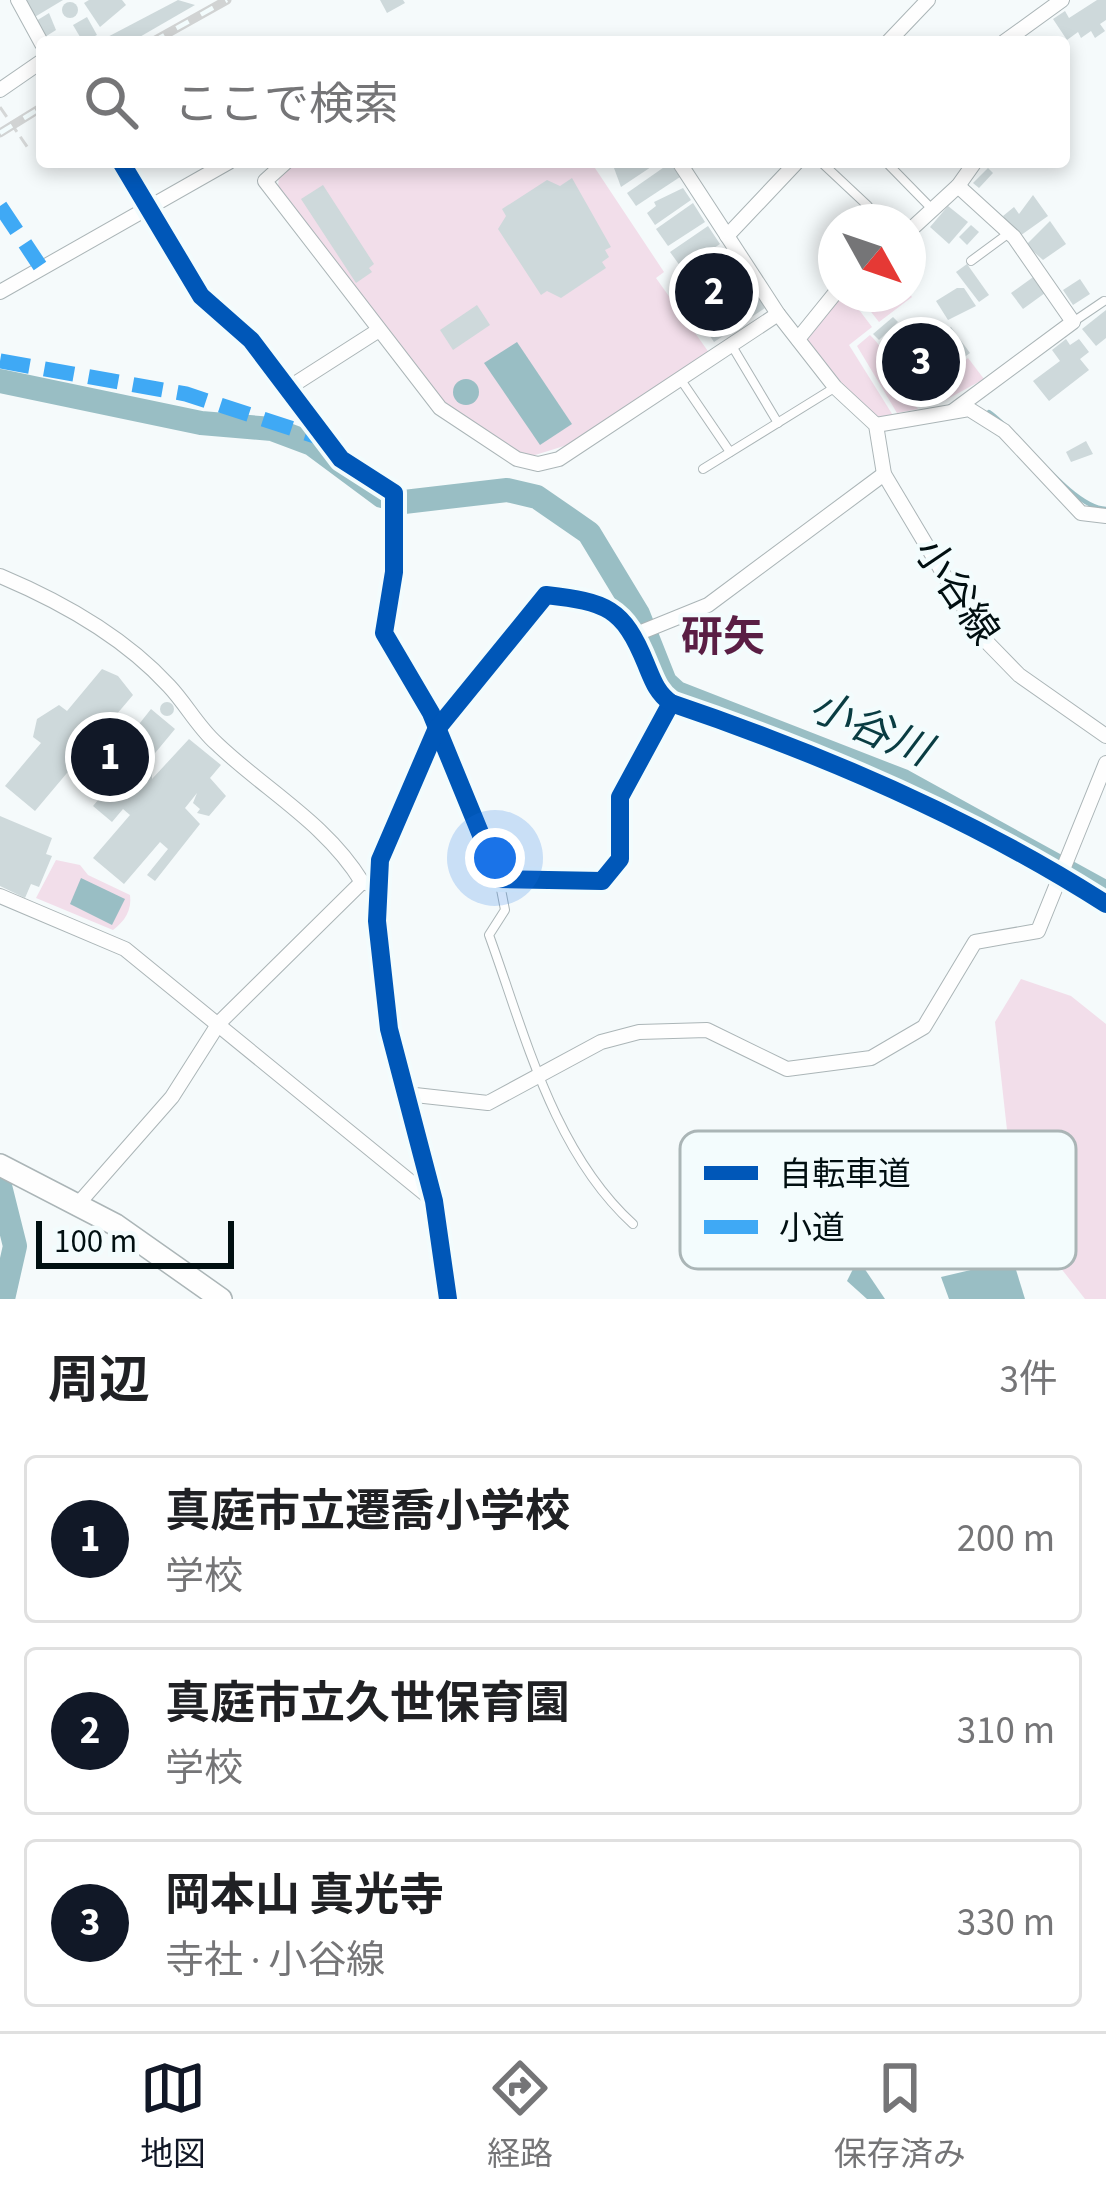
<!DOCTYPE html>
<html lang="ja">
<head>
<meta charset="utf-8">
<style>
	:root { --surface:#fff; --page:#f2f2f2; --text:#202124; --muted:#757577; --line:#e0e0e0; --accent:#111827 }
	body { margin:0; font-family:"Source Sans 3","Noto Sans JP",sans-serif; background:var(--page); color:var(--text) }
	.compass { position:absolute; left:818px; top:204px; width:108px; height:108px; border-radius:50%; background:var(--surface); box-shadow:0 6px 18px #0003; rotate:130deg }
	.scale { position:absolute; left:36px; bottom:30px; width:198px; box-sizing:border-box; padding-left:12px; border:6px solid #010f11; border-top:0; font-size:33px; line-height:42px; white-space:nowrap; color:#010f11; -webkit-text-stroke:9px #f3fcfd; paint-order:stroke }
	.you { position:absolute; left:495px; top:858px; width:42px; height:42px; margin:-30px; border:9px solid #fff; border-radius:50%; background:#1a73e8; box-shadow:0 0 0 18px #1a73e833 }
	.badge { display:grid; place-items:center; width:78px; height:78px; border-radius:50%; background:var(--accent); color:#fff; font-size:39px; font-weight:700 }
	.pin { position:absolute; translate:-50% -50%; border:6px solid #fff; box-shadow:0 3px 12px #0006 }
	.list { margin:0; padding:0; list-style:none }
	h2 { display:flex; justify-content:space-between; align-items:center; height:156px; margin:0; padding:0 48px; font-size:51px }
	h2 small { font-size:39px; font-weight:400; color:var(--muted) }
	.list li { display:grid; grid-template-columns:78px 1fr auto; gap:36px; align-items:center; box-sizing:border-box; height:168px; margin:0 24px 24px; padding:0 24px; border:3px solid var(--line); border-radius:12px }
	.list b { display:block; font-size:45px; white-space:nowrap }
	.list p { margin:0; font-size:39px; white-space:nowrap; color:var(--muted) }
	.list em { font-size:39px; font-style:normal; color:var(--muted) }
	.icon { flex:none; width:66px; height:66px; fill:none; stroke:currentColor; stroke-width:2; stroke-linecap:round; stroke-linejoin:round }
	.map { position:relative; flex:none; width:1106px; height:1299px; overflow:hidden }
	.search { position:absolute; background:var(--surface); box-shadow:0 6px 18px #0003; left:36px; right:36px; top:36px; height:132px; display:flex; align-items:center; gap:30px; box-sizing:border-box; padding:0 42px; border-radius:12px; color:var(--muted); font-size:45px }
	.sheet { height:732px; background:var(--surface) }
	nav { display:flex; justify-content:space-around; align-items:center; box-sizing:border-box; height:168px; border-top:3px solid var(--line); background:var(--surface); font-size:33px; color:var(--muted) }
	nav a { display:grid; justify-items:center; gap:6px }
	nav .on { color:var(--accent) }
	.map>svg:first-child { display:block }
	.green { fill:#f2deea }
	.water { fill:#99bec4 }
	.lines { fill:none; stroke-linecap:round; stroke-linejoin:round }
	.stream { stroke:#99bec4; stroke-width:4.5 }
	.river { stroke:#99bec4; stroke-width:24 }
	.building { fill:#ced9db }
	.lane-casing { stroke:#abb5b7; stroke-width:10 }
	.street-casing { stroke:#abb5b7; stroke-width:16 }
	.primary-casing { stroke:#abb5b7; stroke-width:24 }
	.path { stroke:#d5d7d7; stroke-width:3; stroke-dasharray:12 6; stroke-linecap:butt }
	.lane { stroke:#fefefe; stroke-width:8 }
	.street { stroke:#fefefe; stroke-width:14 }
	.primary { stroke:#fefefe; stroke-width:21 }
	.rail-casing { stroke:#d1d3d3; stroke-width:9 }
	.rail { stroke:#f3fcfd; stroke-width:4.5; stroke-dasharray:14; stroke-linecap:butt }
	.quiet { stroke:#3fa9f5; stroke-width:15; stroke-dasharray:30 15; stroke-linecap:butt }
	.cycleway-casing { stroke:#f3fcfd; stroke-width:26 }
	.cycleway { stroke:#0057b8; stroke-width:18 }
	.labels { text-anchor:middle; dominant-baseline:central; stroke-width:9; stroke-linejoin:round; paint-order:stroke }
	.street-label { font-size:39px; fill:#010f11; stroke:#f3fcfd }
	.neighbourhood-label { font-size:42px; font-weight:bold; fill:#5a1e44; stroke:#f3fcfd }
	.water-label { font-size:42px; font-style:italic; fill:#093c42; stroke:#f3fcfd }
	.key { fill:#f3fcfd; stroke:#aab5b6; stroke-width:3 }
	.key-label { font-size:33px; fill:#010f11 }
</style>
</head>
<body>
<div class="map">
<svg width="1106" height="1299" viewBox="0 0 1106 1299">
	<rect width="100%" height="100%" fill="#f5fafb"/>
	<!-- green -->
	<g class="green">
		<polygon points="295,162 591,162 664,272 656,278 710,354 577,442 532,456 509,448 454,415 278,188 279,175"/>
		<polygon points="908,292 912,297 879,322 857,294"/>
		<polygon points="839,294 847,294 872,327 849,345 894,417 875,418 834,379 805,339"/>
		<path d="M870,335C889,353 898,384 918,409L897,413L857,346Z"/>
		<polygon points="968,358 984,379 942,402 934,386"/>
		<path d="M56,860L80,865L88,875L130,895C132,910 125,921 113,930L36,898Z"/>
		<polygon points="1021,979 1071,996 1106,1024 1106,1299 1085,1299 1038,1239 1008,1139 995,1022"/>
	</g>
	<!-- water -->
	<g class="water">
		<polygon points="517,342 572,424 540,445 484,363"/>
		<circle cx="466" cy="392" r="13"/>
		<polygon points="81,878 125,899 112,925 70,904"/>
		<polygon points="858,1259 885,1299 867,1299 847,1281"/>
		<polygon points="1013,1260 1025,1299 949,1299 941,1277"/>
	</g>
	<g class="lines">
		<!-- stream -->
		<path class="stream" d="M989,412C1021,434 1071,508 1106,509"/>
		<!-- river -->
		<g class="river">
			<polyline points="0,381 201,423 272,429 312,444 382,496 404,502 507,490 537,497 589,533 638,614 665,682 677,693 903,781 1106,893"/>
			<polyline points="0,1186 15,1246 3,1299"/>
		</g>
	</g>
	<!-- building -->
	<g class="building">
		<polygon points="23,0 63,0 33,18"/>
		<polygon points="89,0 122,0 126,5 100,27 84,3"/>
		<polygon points="178,0 195,5 131,42 98,42"/>
		<polygon points="380,0 403,0 405,3 387,13"/>
		<polygon points="1097,0 1106,0 1106,20 1100,24 1105,31 1095,38 1091,31 1081,38 1078,32 1067,40 1053,19 1065,11 1069,18"/>
		<circle cx="70" cy="10" r="8"/>
		<polygon points="49,13 56,30 45,37 36,21"/>
		<polygon points="87,17 97,35 83,42 73,25"/>
		<polygon points="623,162 648,162 651,167 621,187 614,168"/>
		<polygon points="670,163 680,177 636,206 627,193"/>
		<polygon points="988,168 993,173 979,188 973,183"/>
		<polygon points="572,178 611,247 605,250 609,257 602,262 606,268 561,298 547,291 541,295 498,229 506,216 502,209 547,180 560,186"/>
		<polygon points="323,185 374,264 369,268 372,272 356,283 301,199"/>
		<polygon points="683,188 691,200 655,225 647,213 656,206 654,202"/>
		<polygon points="1033,195 1048,216 1017,238 1003,216 1014,207 1019,214"/>
		<polygon points="693,203 705,222 668,246 656,229"/>
		<polygon points="948,206 968,222 949,244 930,227"/>
		<polygon points="1050,221 1066,244 1043,260 1026,245"/>
		<polygon points="971,225 979,232 967,245 959,237"/>
		<polygon points="708,226 720,244 711,250 718,260 729,253 765,308 714,342 702,324 737,300 707,254 683,270 670,252"/>
		<polygon points="967,264 989,295 979,302 956,272"/>
		<polygon points="1036,275 1045,293 1023,309 1011,293"/>
		<polygon points="1080,279 1090,294 1073,305 1063,290"/>
		<polygon points="957,288 964,288 976,306 948,320 936,301"/>
		<polygon points="477,305 490,325 453,350 440,330"/>
		<polygon points="1106,310 1106,338 1096,346 1082,329"/>
		<polygon points="893,317 898,322 879,340 873,334"/>
		<polygon points="951,327 970,353 952,366 938,359 934,370 940,378 926,390 920,382 913,388 897,367 903,362 899,357 926,340 930,344"/>
		<polygon points="1066,339 1070,345 1079,339 1089,352 1080,359 1089,370 1049,401 1033,381 1060,361 1052,350"/>
		<polygon points="1086,441 1093,454 1071,462 1066,452"/>
		<polygon points="102,669 118,676 133,695 99,735 118,750 124,732 132,733 151,709 175,729 141,770 152,772 152,779 189,739 221,765 210,778 226,796 209,816 197,813 200,809 193,803 197,793 185,808 200,824 155,881 147,875 168,849 160,842 124,884 93,858 130,815 123,809 112,822 93,806 104,793 72,767 35,811 5,786 41,743 33,737 37,719 59,705 67,711"/>
		<circle cx="167" cy="709" r="7"/>
		<polygon points="0,816 52,838 46,854 52,856 39,887 31,884 25,898 0,886"/>
	</g>
	<g class="lines">
		<defs>
			<g id="lane">
				<polyline points="821,162 868,206"/>
				<polyline points="886,162 931,208"/>
				<polyline points="971,261 1009,233"/>
				<polyline points="1073,322 1104,301"/>
				<polyline points="732,346 778,423"/>
				<polyline points="681,380 730,452"/>
				<polyline points="703,469 834,388"/>
				<path d="M499,879L505,910L489,935C525,1034 553,1151 633,1224"/>
			</g>
			<g id="street">
				<polyline points="18,0 42,44"/>
				<polyline points="888,42 928,0"/>
				<polyline points="1004,42 1062,0"/>
				<polyline points="0,90 42,61"/>
				<polyline points="121,162 201,296 251,340 341,459 394,493 394,572 384,633 431,713 499,879 602,881 620,859 620,797 671,703"/>
				<polyline points="286,162 265,181 440,408 517,459 538,464 559,459 778,314"/>
				<polyline points="679,162 778,314 835,387 876,425 884,474 980,635 1019,675 1106,736"/>
				<polyline points="908,232 958,186 975,162"/>
				<polyline points="727,236 797,162"/>
				<polyline points="0,292 229,162"/>
				<polyline points="798,339 836,292"/>
				<polyline points="290,387 379,330"/>
				<polyline points="953,411 1073,322 1014,237 958,186"/>
				<polyline points="876,425 969,409 1004,431 1081,513 1106,516"/>
				<path d="M0,576C62,602 123,636 169,686C186,704 198,727 216,743C265,790 326,823 362,882L377,886"/>
				<polyline points="634,635 708,605 884,474"/>
				<polyline points="0,896 125,949 434,1201"/>
				<polyline points="406,1094 488,1103 601,1042 639,1032 707,1030 787,1069 871,1058 924,1027 975,942 1038,931 1106,763"/>
				<polyline points="78,1204 172,1097 219,1023 362,882"/>
				<path d="M448,1299L434,1201L389,1029L377,921L380,860L436,730L546,595C606,602 623,607 646,664C653,681 657,693 671,703C819,753 975,820 1106,904"/>
			</g>
			<polyline id="primary" points="0,1165 116,1225 221,1299"/>
		</defs>
		<!-- lane casing -->
		<use href="#lane" class="lane-casing"/>
		<!-- street casing -->
		<use href="#street" class="street-casing"/>
		<!-- primary casing -->
		<use href="#primary" class="primary-casing"/>
		<!-- path -->
		<polyline class="path" points="0,107 30,151"/>
		<!-- lane -->
		<use href="#lane" class="lane"/>
		<!-- street -->
		<use href="#street" class="street"/>
		<!-- primary -->
		<use href="#primary" class="primary"/>
		<defs>
			<g id="rail">
				<polyline points="152,42 227,0"/>
				<polyline points="0,133 42,107"/>
			</g>
		</defs>
		<!-- rail casing -->
		<use href="#rail" class="rail-casing"/>
		<!-- rail -->
		<use href="#rail" class="rail"/>
		<!-- quiet -->
		<g class="quiet">
			<polyline points="0,206 40,266"/>
			<polyline points="0,361 186,394 324,439"/>
		</g>
		<defs>
			<g id="cycleway">
				<polyline points="121,162 201,296 251,340 341,459 394,493 394,572 384,633 431,713 499,879 602,881 620,859 620,797 671,703"/>
				<path d="M448,1299L434,1201L389,1029L377,921L380,860L436,730L546,595C606,602 623,607 646,664C653,681 657,693 671,703C819,753 975,820 1106,904"/>
			</g>
		</defs>
		<!-- cycleway casing -->
		<use href="#cycleway" class="cycleway-casing"/>
		<!-- cycleway -->
		<use href="#cycleway" class="cycleway"/>
	</g>
	<g class="labels">
		<!-- street labels -->
		<g class="street-label">
			<text transform="translate(956 592) rotate(56)">小谷線</text>
		</g>
		<!-- neighbourhood labels -->
		<g class="neighbourhood-label">
			<text x="723" y="638">研矢</text>
		</g>
		<!-- water labels -->
		<g class="water-label">
			<text transform="translate(870 729) rotate(23)">小谷川</text>
		</g>
	</g>
	<!-- legend -->
	<rect x="680" y="1131" width="396" height="138" rx="18" class="key"/>
	<rect x="704" y="1166" width="54" height="14" fill="#0057b8"/>
	<rect x="704" y="1220" width="54" height="14" fill="#3fa9f5"/>
	<g class="key-label">
		<text x="779" y="1185">自転車道</text>
		<text x="779" y="1239">小道</text>
	</g>
</svg>
<svg class="compass" viewBox="-18 -18 36 36"><path d="M0-13l5 13h-10z" fill="#e53935"/><path d="M0 13l5-13h-10z" fill="#757577"/></svg>
<div class="scale">100 m</div>
<div class="you"></div>
<div class="pin badge" style="left:110px;top:757px">1</div>
<div class="pin badge" style="left:714px;top:292px">2</div>
<div class="pin badge" style="left:921px;top:362px">3</div>
<div class="search"><svg class="icon" aria-label="search" viewBox="0 0 24 24"><circle cx="10" cy="10" r="6"/><path d="M15 15l6 6"/></svg>ここで検索</div>
</div>
<section class="sheet">
<h2>周辺<small>3件</small></h2>
<ul class="list">
<li><span class="badge">1</span><div><b>真庭市立遷喬小学校</b><p>学校</p></div><em>200 m</em></li>
<li><span class="badge">2</span><div><b>真庭市立久世保育園</b><p>学校</p></div><em>310 m</em></li>
<li><span class="badge">3</span><div><b>岡本山 真光寺</b><p>寺社 · 小谷線</p></div><em>330 m</em></li>
</ul>
</section>
<nav>
<a class="on"><svg class="icon" aria-label="map" viewBox="0 0 24 24"><path d="M3 6l6-2 6 2 6-2v14l-6 2-6-2-6 2zM9 4v14M15 6v14"/></svg>地図</a>
<a><svg class="icon" aria-label="directions" viewBox="0 0 24 24"><path d="M12 3l9 9-9 9-9-9zM9 14v-3h6M13 9l2 2-2 2"/></svg>経路</a>
<a><svg class="icon" aria-label="saved" viewBox="0 0 24 24"><path d="M7 4h10v16l-5-4-5 4z"/></svg>保存済み</a>
</nav>
</body>
</html>
